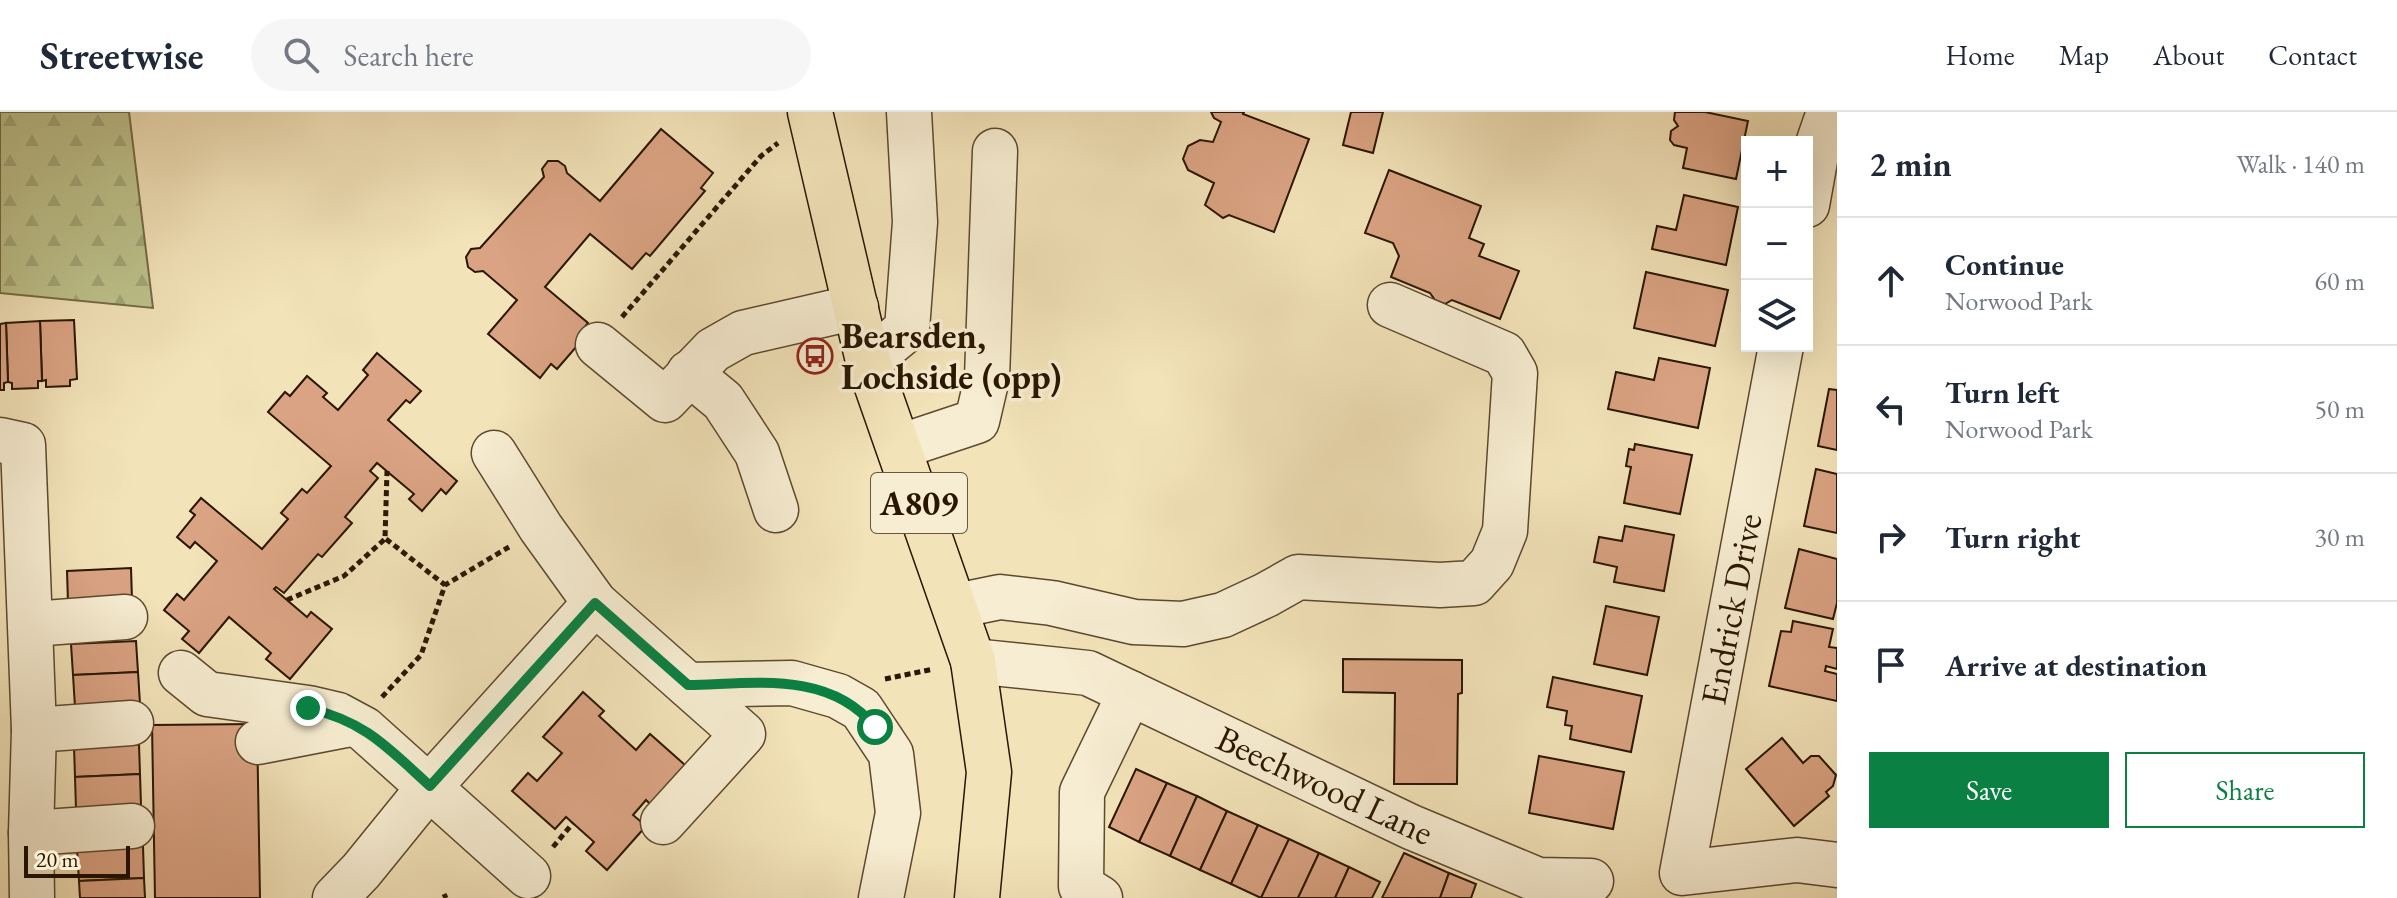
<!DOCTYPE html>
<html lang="en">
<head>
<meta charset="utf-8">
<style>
	:root { --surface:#fff; --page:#f6f6f7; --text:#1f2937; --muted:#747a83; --line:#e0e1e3; --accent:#0b8043 }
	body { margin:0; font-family:"EB Garamond",serif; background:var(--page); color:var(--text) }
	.controls { position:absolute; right:24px; top:24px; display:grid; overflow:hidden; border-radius:0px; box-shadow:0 8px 32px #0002 }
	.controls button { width:72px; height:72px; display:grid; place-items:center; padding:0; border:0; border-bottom:2px solid var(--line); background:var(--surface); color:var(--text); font:40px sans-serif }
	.scale { position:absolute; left:24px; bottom:20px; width:106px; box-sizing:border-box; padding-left:8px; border:4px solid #2a1600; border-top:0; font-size:22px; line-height:28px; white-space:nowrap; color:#2a1600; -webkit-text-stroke:6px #f7edd2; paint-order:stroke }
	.stop { position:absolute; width:24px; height:24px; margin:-18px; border:6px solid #0b8043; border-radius:50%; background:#fff }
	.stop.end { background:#0b8043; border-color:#fff; box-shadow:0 2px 8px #0008 }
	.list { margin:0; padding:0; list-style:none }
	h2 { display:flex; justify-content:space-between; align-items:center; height:104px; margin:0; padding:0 32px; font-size:34px }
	h2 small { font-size:26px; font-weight:400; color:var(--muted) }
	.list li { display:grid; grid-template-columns:52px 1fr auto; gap:24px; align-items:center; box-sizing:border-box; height:128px; padding:0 32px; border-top:2px solid var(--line) }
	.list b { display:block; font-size:30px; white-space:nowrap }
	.list p { margin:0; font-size:26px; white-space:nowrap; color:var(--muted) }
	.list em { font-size:26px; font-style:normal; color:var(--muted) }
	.actions { display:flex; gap:16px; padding:24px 32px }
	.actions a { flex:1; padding:18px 0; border:2px solid var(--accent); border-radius:0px; text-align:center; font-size:28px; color:var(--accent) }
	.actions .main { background:var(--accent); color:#fff }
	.icon { flex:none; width:44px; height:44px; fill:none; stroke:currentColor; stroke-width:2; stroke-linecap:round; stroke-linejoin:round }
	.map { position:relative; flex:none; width:1837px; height:786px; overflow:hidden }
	header { display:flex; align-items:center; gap:48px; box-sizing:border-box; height:112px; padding:0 40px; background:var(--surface); border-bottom:2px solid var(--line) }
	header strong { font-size:38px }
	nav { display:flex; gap:44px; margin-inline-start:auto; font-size:28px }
	.search { width:560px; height:72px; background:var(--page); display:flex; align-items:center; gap:20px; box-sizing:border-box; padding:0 28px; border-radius:44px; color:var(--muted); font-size:30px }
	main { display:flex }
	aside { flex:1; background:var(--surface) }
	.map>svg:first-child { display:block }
	.forest { fill:url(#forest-firs); stroke:#746c46; stroke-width:2 }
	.building { fill:#daa383; stroke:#2a1600; stroke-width:2 }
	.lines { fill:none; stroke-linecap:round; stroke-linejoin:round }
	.minor-casing { stroke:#5c492e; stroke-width:47 }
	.major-casing { stroke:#2a1600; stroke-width:47 }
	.path { stroke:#2a1600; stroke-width:5; stroke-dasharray:6 4; stroke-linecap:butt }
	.minor { stroke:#f7edd2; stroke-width:44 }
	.major { stroke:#f3e3b9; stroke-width:44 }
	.route { stroke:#0b8043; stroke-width:10 }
	.labels { text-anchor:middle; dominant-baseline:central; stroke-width:7; stroke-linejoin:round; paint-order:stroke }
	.shield { fill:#f7edd2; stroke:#68563f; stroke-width:2 }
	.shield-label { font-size:34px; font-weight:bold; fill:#2a1600 }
	.poi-label { font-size:36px; font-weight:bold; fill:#2a1600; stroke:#f7edd2; text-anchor:start }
	.street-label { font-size:36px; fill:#2a1600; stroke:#f7edd2 }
</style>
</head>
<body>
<header>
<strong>Streetwise</strong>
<div class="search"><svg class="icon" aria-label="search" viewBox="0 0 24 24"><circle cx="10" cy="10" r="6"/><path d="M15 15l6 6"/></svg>Search here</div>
<nav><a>Home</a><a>Map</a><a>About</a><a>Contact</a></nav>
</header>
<main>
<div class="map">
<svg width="1837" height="786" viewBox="0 0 1837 786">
	<defs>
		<pattern id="forest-firs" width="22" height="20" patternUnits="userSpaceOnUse" patternTransform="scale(2)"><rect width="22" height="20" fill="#bec38d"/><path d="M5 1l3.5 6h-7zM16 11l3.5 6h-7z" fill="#a3a778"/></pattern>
	</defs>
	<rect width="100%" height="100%" fill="#f3e3b9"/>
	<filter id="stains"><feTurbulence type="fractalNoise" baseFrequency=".0025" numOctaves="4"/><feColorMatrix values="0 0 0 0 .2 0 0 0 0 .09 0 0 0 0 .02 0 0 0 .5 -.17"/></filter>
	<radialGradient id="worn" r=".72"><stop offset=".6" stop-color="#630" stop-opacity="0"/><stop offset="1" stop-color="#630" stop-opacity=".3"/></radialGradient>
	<!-- forest -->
	<polygon class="forest" points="0,0 129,0 153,196 0,181"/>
	<!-- building -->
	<g class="building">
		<polygon points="1211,0 1244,0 1243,2 1309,27 1274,120 1229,103 1223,106 1205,93 1214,71 1188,58 1183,47 1188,34 1200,28 1213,30 1221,10 1214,6"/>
		<polygon points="1351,0 1383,0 1373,41 1343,33"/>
		<polygon points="1675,0 1705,0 1748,9 1736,67 1683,56 1687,36 1674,33 1670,28 1671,19 1678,14 1674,8"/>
		<polygon points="661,17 713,61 701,76 705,79 650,144 646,141 632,157 590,122 545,175 588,211 579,222 584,226 557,257 551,252 540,266 488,222 517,188 483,159 475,160 468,155 466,145 471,137 480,136 544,65 542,57 548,49 558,49 565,54 567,61 600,89"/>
		<polygon points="1389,58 1481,94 1469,126 1484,132 1479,144 1519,159 1500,207 1452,188 1445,192 1435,188 1430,181 1391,165 1399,144 1393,131 1365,121"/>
		<polygon points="1684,83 1738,95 1726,153 1652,137 1657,114 1676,118"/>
		<polygon points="1646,160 1728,178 1715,234 1634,216"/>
		<polygon points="74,208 77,267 70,268 70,274 46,275 46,268 42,269 40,209"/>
		<polygon points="40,209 42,269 38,269 38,276 12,277 12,271 8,270 6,211"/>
		<polygon points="6,211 8,270 4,271 4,278 0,278 0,212"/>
		<polygon points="377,241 421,279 410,291 406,288 388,308 457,369 446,382 441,377 422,399 409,387 414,382 377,351 370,359 378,366 345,405 352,411 322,445 318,442 284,481 276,475 274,477 307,505 311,500 332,517 290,567 266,547 271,541 229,505 199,541 182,527 189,519 164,498 177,482 184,488 217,449 195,430 190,436 177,425 195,403 190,399 201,386 262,437 288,407 281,401 302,377 307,381 331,354 268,300 285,280 290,284 307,264 327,281 323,285 338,298 368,263 363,258"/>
		<polygon points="1659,246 1710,256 1698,316 1608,297 1616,260 1654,268"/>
		<polygon points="1829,277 1837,278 1837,338 1818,334"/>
		<polygon points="1635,332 1692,343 1680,402 1624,391 1631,355 1626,354 1629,337 1634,338"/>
		<polygon points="1816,357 1837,362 1837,421 1804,414"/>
		<polygon points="1625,414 1674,423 1664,479 1614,470 1617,455 1594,450 1599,425 1622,429"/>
		<polygon points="1799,437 1837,447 1837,491 1833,507 1785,496"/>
		<polygon points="131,456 132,488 68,491 67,459"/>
		<polygon points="1606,494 1659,505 1647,563 1594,552"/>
		<polygon points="1793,509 1833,517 1829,535 1837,536 1837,557 1826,554 1825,559 1837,562 1837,589 1769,574 1781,519 1791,520"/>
		<polygon points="136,529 138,560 73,563 71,532"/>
		<polygon points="1343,547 1462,548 1462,581 1458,582 1457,672 1394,672 1395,581 1343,580"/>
		<polygon points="138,560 140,592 75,595 73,563"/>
		<polygon points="1553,565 1642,584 1631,640 1570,627 1572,614 1565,613 1567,599 1547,595"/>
		<polygon points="583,580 604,599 599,604 636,638 650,622 685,653 650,692 646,688 633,703 646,714 607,758 586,739 594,730 566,705 555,717 512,679 528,661 537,669 562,641 543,625"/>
		<polygon points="257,612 260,786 155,786 152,613"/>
		<polygon points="1782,626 1803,651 1811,644 1819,644 1836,663 1833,674 1826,680 1829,684 1794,714 1746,657"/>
		<polygon points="139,632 140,662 75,665 74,634"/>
		<polygon points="1539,644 1624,660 1613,717 1529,701"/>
		<polygon points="1136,657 1167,671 1139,730 1109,715"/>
		<polygon points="140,662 141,694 76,697 75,665"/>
		<polygon points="1167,671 1197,684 1170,744 1139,730"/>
		<polygon points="1197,684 1227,699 1200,758 1170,744"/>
		<polygon points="1227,699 1258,713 1231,772 1200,758"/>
		<polygon points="1258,713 1289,727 1261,786 1231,772"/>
		<polygon points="1289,727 1319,741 1298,786 1261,786"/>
		<polygon points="143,734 144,766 79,769 77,738"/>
		<polygon points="1319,741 1349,755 1335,786 1298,786"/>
		<polygon points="1404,741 1449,761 1440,786 1382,786"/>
		<polygon points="1349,755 1380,770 1372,786 1335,786"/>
		<polygon points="1449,761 1476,772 1471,786 1440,786"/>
		<polygon points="144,766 145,786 80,786 79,769"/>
	</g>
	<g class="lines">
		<defs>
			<g id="minor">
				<polyline points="1807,93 1818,32 1829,0"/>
				<polyline points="598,233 665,288 713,238 743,221 856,195"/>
				<polyline points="1781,234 1682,761 1797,748 1837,753"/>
				<polyline points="868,249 907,217 915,110 909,0"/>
				<polyline points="689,261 723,289 757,341 776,398"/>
				<polyline points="0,328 23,333 34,618 31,721 32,786"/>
				<polyline points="899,335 977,309 987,266 995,39"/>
				<polyline points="494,341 541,416 595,491 743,622 663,710"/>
				<polyline points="956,494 1000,485 1052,491 1134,510 1183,512 1223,503 1266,483 1298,465 1440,473 1474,471 1492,451 1505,419 1515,261 1504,242 1390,193"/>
				<polyline points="32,512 125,505"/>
				<polyline points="973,549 1088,561 1411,715 1538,768 1591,769"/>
				<polyline points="181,561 207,582 308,596 338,603 364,617 528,764"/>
				<polyline points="688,573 792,571 838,584 861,597 891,642 898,701 881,786"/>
				<polyline points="34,618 131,611"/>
				<polyline points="258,630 346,613"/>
				<polyline points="31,721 132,714"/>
				<polyline points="335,786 361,759 430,674 595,491"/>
				<polyline points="1100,786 1081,774 1082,680 1130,581"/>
			</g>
			<polyline id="major" points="810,0 868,249 973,549 989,660 977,786"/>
		</defs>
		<!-- minor casing -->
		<use href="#minor" class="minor-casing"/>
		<!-- major casing -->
		<use href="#major" class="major-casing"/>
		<!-- path -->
		<g class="path">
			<polyline points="622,205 761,44 778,31"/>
			<polyline points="386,427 445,473"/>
			<polyline points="287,488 344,464 385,427 387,359"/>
			<polyline points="885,567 934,557"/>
			<polyline points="382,585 421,543 445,473 509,435"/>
			<polyline points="553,735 573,711"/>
			<polyline points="444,782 446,786"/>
		</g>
		<!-- minor -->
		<use href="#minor" class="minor"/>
		<!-- major -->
		<use href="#major" class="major"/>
	</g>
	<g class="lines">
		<!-- route -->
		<path class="route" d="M308,596C366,610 387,635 430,674L595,491L688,573C753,572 829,558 875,615"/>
	</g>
	<!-- icons -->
	<defs>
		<symbol id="bus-ring" viewBox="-11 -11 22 22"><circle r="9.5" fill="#f7edd2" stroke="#8f2418" stroke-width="1.5"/><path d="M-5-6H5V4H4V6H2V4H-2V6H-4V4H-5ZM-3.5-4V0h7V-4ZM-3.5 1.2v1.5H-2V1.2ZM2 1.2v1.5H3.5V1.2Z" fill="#8f2418"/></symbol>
	</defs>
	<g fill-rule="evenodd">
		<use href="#bus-ring" x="795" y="224" width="40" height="40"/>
	</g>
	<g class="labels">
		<!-- shield labels -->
		<rect class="shield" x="871" y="361" width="96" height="60" rx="6"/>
		<g class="shield-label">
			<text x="919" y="391">A809</text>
		</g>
		<!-- poi labels -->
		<g class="poi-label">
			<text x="841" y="223">Bearsden,<tspan x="841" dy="41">Lochside (opp)</tspan></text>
		</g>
		<!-- street labels -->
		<g class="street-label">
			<text transform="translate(1731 497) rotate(-79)">Endrick Drive</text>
			<text transform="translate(1325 673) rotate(25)">Beechwood Lane</text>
		</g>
	</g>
	<rect width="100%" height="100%" filter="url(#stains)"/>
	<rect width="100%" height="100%" fill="url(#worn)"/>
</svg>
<div class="controls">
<button>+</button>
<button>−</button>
<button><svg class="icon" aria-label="layers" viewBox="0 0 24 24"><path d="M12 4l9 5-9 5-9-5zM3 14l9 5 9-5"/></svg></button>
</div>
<div class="scale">20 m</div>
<div class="stop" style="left:875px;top:615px"></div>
<div class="stop end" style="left:308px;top:596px"></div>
</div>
<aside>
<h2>2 min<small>Walk · 140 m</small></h2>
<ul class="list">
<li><svg class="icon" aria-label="ahead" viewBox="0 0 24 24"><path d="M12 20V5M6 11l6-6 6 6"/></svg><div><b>Continue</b><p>Norwood Park</p></div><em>60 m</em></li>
<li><svg class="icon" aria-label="left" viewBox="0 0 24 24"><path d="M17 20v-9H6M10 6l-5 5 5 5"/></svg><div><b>Turn left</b><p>Norwood Park</p></div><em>50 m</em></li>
<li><svg class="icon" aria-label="right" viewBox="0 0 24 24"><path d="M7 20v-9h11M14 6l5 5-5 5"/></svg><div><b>Turn right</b></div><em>30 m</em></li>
<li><svg class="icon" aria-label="arrive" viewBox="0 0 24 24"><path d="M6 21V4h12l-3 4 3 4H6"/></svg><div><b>Arrive at destination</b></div></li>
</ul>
<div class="actions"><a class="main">Save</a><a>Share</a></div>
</aside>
</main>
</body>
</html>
